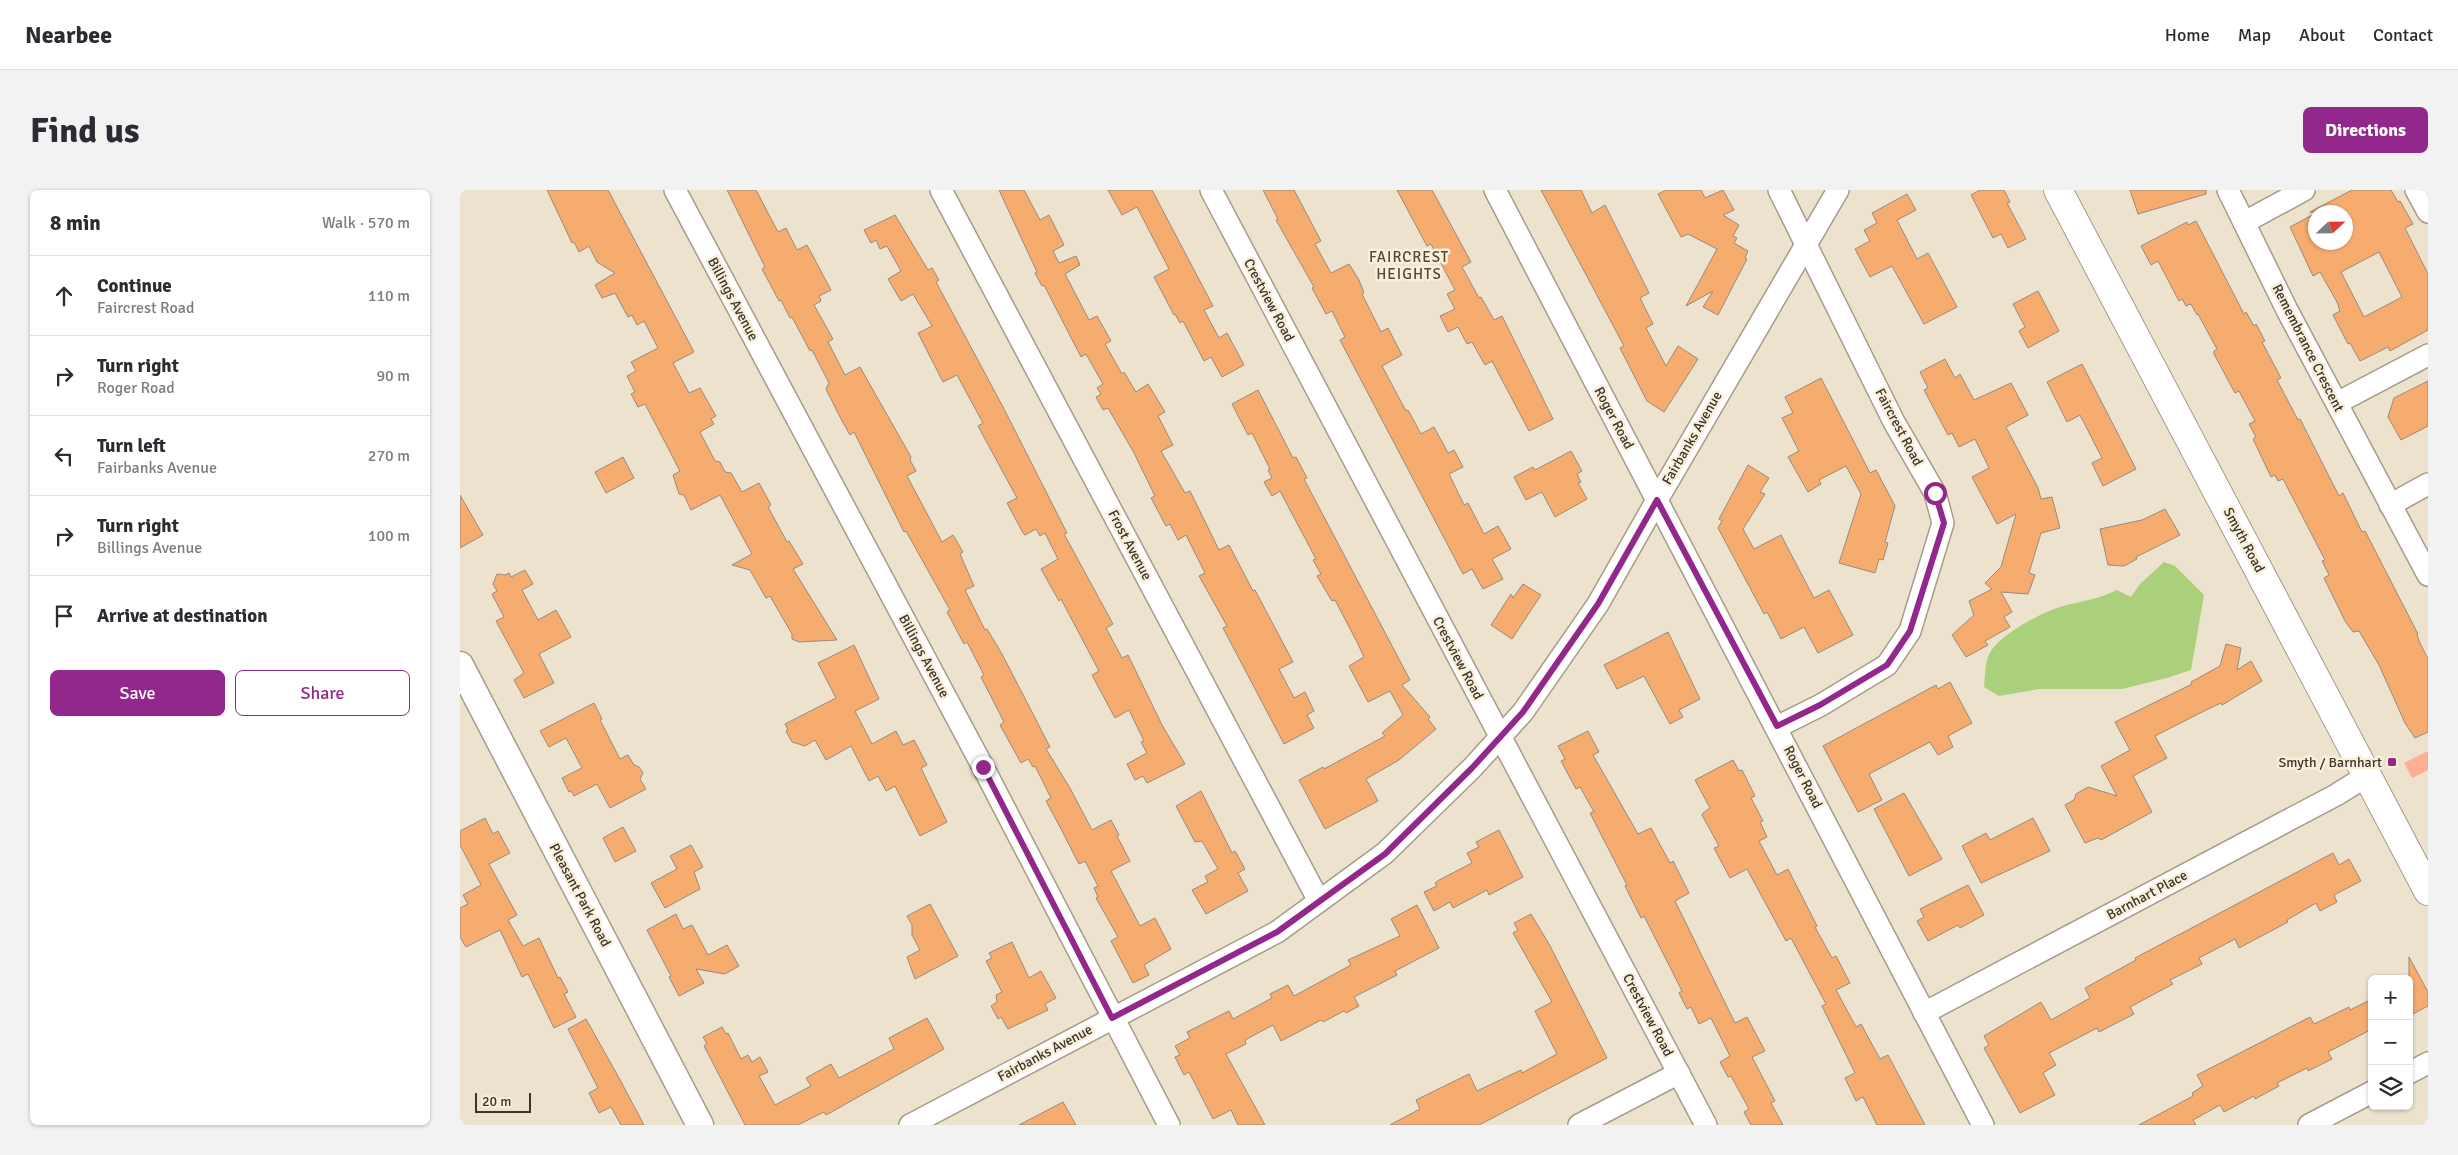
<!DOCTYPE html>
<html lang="en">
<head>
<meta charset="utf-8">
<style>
	:root { --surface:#fff; --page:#f2f2f3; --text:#2b2b33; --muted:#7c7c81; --line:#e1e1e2; --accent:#92288b }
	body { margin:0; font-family:Signika,sans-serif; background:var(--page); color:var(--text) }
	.controls { position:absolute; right:15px; bottom:15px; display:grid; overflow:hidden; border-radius:8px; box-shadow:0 1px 4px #0004 }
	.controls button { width:45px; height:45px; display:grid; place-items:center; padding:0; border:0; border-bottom:1px solid var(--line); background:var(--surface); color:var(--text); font:25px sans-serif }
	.compass { position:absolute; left:1848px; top:15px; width:45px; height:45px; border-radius:50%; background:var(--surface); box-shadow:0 1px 4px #0004; rotate:68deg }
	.scale { position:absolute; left:15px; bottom:12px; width:56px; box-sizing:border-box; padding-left:5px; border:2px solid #39352d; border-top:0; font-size:14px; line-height:18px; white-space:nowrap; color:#39352d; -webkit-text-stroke:4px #faefdb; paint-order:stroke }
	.stop { position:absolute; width:15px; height:15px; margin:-11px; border:4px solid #92288b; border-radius:50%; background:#fff }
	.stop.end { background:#92288b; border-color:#fff; box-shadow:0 1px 5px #0008 }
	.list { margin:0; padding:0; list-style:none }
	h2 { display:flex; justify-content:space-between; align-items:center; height:65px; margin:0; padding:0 20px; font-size:21px }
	h2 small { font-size:16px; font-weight:400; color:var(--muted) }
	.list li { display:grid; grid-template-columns:32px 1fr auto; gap:15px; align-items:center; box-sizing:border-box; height:80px; padding:0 20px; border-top:1px solid var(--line) }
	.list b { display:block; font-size:19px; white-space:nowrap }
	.list p { margin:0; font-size:16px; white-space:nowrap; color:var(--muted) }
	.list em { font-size:16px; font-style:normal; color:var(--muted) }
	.actions { display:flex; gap:10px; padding:15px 20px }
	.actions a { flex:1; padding:11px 0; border:1px solid var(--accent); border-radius:8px; text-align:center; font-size:18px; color:var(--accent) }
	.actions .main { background:var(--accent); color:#fff }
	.icon { flex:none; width:28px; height:28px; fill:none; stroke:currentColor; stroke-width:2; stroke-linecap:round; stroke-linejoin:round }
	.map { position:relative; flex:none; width:1968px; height:935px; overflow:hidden; border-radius:8px }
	header { display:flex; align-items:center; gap:30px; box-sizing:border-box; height:70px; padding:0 25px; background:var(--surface); border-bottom:1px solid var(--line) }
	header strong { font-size:24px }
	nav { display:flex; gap:28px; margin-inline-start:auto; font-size:18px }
	.intro { display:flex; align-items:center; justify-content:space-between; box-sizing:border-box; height:120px; padding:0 30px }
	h1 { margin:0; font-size:35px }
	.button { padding:12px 22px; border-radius:8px; background:var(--accent); color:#fff; font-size:18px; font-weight:700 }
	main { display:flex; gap:30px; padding:0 30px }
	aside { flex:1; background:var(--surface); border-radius:8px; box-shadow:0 1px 4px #0004 }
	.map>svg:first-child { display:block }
	.green { fill:#feae95 }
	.water { fill:#abd07c }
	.building { fill:#f5ac6e; stroke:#9b897c; fill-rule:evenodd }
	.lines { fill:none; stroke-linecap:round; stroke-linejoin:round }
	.minor-casing { stroke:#a69c8a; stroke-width:24 }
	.tertiary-casing { stroke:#a69c8a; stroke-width:29 }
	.secondary-casing { stroke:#a69c8a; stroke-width:30 }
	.minor { stroke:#fff; stroke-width:21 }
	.tertiary { stroke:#fff; stroke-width:26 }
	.secondary { stroke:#fff; stroke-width:28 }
	.route { stroke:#92288b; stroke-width:6 }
	.poi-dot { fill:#92288b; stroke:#faefdb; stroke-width:2 }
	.labels { text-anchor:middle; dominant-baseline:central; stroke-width:5; stroke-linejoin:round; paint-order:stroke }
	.street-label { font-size:14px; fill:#39352d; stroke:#faefdb }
	.poi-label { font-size:14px; fill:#39352d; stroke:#faefdb; text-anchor:end }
	.neighbourhood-label { font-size:15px; letter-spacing:1px; fill:#514838; stroke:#faefdb }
</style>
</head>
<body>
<header>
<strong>Nearbee</strong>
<nav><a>Home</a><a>Map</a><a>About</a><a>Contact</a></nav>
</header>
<div class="intro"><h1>Find us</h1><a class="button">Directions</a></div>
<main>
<aside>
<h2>8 min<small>Walk · 570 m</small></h2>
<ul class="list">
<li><svg class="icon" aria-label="ahead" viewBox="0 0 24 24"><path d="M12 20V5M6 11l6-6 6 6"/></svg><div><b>Continue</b><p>Faircrest Road</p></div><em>110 m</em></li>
<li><svg class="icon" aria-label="right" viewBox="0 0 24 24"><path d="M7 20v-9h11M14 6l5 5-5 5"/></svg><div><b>Turn right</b><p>Roger Road</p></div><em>90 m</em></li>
<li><svg class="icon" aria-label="left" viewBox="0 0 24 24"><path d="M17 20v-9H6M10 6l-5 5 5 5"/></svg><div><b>Turn left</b><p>Fairbanks Avenue</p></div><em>270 m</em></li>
<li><svg class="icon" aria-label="right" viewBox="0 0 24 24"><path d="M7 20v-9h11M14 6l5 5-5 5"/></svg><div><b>Turn right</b><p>Billings Avenue</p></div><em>100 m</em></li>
<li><svg class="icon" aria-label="arrive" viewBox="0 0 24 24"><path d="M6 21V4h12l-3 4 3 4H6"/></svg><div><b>Arrive at destination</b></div></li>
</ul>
<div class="actions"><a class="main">Save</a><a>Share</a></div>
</aside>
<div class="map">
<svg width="1968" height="935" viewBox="0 0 1968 935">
	<rect width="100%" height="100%" fill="#ece2ce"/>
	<!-- green -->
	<polygon class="green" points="1968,561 1968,580 1952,588 1944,573"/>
	<!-- water -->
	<path class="water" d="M1704,372L1715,376L1744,405L1731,480L1707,488L1662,499H1579L1539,506L1524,497C1525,487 1525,476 1528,467C1535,446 1582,422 1603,416C1622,411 1640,409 1657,400L1671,407L1680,394Z"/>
	<!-- building -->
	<g class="building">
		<polygon points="87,0 148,0 234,162 213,173 229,203 240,198 256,226 251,229 254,234 240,242 255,271 260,272 265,282 271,283 282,302 299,293 311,315 308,317 327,352 329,351 343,374 333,379 377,450 339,452 332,449 332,444 310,406 306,408 290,380 272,375 292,364 260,305 231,320 224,305 219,304 213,285 220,281 185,214 178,217 171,204 175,202 167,186 176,181 171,172 198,158 184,131 177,135 172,125 168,127 155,103 142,108 135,95 155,83 137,72 129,56 119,62 114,52 112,53"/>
		<polygon points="267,0 296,0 318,42 326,38 337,60 347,55 371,100 359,106 361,111 354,115 373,149 368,152 385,185 400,177 451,267 450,270 456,281 447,286 482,352 493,345 503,362 500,364 514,396 505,400 525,440 527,439 542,464 590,557 586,559 610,598 632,640 651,630 659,645 657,646 670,671 651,681 680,736 695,728 711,759 684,775 689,785 673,793 651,751 658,747 636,708 638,707 634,698 638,696 625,671 619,674 600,637 586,611 591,608 575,576 573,577 568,569 561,573 540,535 544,532 521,487 524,485 507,452 504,454 487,422 490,420 446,341 444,342 394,242 390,245 380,227 366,199 369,193 352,160 350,161 332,127 330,128 321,110 319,111 302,79 305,77"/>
		<polygon points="539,0 564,0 580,30 589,25 604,55 593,61 599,73 616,66 620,75 605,84 629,130 637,126 651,151 645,154 662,184 664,182 676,202 688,194 705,222 698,226 713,255 701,261 725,303 730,301 759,360 769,355 793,401 795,400 833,472 819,479 834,508 845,502 854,521 847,525 854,538 824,554 763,438 767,436 739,386 745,383 726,345 718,350 710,334 706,336 691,308 695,306 673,261 648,218 643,220 636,207 641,204 637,198 643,194 626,164 621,167 584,95 582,96 575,83 577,82"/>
		<polygon points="648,0 692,0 753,116 744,120 759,148 767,143 784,175 762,187 751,167 744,171 723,131 720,133 715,124 714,125 694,87 709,79 677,17 662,25"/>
		<polygon points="803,0 834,0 861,51 855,54 871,83 889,74 899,90 904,103 902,104 921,142 928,138 942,165 922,176 946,221 948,220 961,244 974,237 988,263 994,260 1003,277 989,284 1004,315 1008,313 1024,344 1038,336 1051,359 1032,369 1043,389 1023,399 1012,379 1003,384 880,150 885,147 872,121 866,124 852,98 854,97 816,30 818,29"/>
		<polygon points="937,0 972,0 1011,72 1002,77 1019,108 1021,107 1034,130 1042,126 1093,229 1069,241 1032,171 1025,175 1012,152 1007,154 998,137 988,142 980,126 995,119 987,104 995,100 971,54 967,56"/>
		<polygon points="1081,0 1121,0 1132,23 1145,15 1189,103 1180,108 1193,134 1186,138 1206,176 1218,156 1238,169 1204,222 1187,211 1160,158 1164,156"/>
		<polygon points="1206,0 1241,0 1245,8 1263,0 1274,20 1263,25 1279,35 1273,46 1277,48 1274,53 1288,61 1285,68 1287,69 1258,125 1243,117 1253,101 1226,116 1257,59 1228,44 1221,47 1198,4"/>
		<polygon points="1520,0 1544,0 1550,12 1547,13 1566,49 1548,58 1541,44 1533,48 1511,5"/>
		<polygon points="1670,0 1746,0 1746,4 1678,24"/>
		<path d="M1892,0H1931L1938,12L1940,11L1953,34L1945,38L1968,84V140L1930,161L1928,157L1900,171L1890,153L1888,154L1873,125L1880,121L1877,112L1860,82L1853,86L1830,37L1856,23V52H1886V22H1850ZM1919,62L1942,107L1904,127L1881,82Z"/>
		<polygon points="1447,4 1456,20 1437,30 1457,69 1468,63 1497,117 1464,134 1432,76 1410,87 1395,59 1410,51 1404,40 1417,33 1412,23"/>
		<polygon points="435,25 468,80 472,78 479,90 476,92 543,217 607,343 604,344 653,434 646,438 662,468 668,465 702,535 725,574 687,593 683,586 675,590 667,574 687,563 681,552 684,551 669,520 655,528 632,485 639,481 601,409 599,411 581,379 598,369 585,343 580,346 576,339 565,345 563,343 547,313 557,308 518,236 523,233 497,185 483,192 458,143 472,136 453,104 441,111 428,89 441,81 427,56 420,59 416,50 411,53 404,40"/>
		<polygon points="1736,31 1784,124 1786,122 1794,136 1796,134 1805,151 1802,152 1821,188 1817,190 1838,230 1840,229 1879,306 1883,303 1902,342 1905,341 1958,444 1957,445 1960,453 1968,469 1968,542 1955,548 1945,533 1919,475 1899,441 1893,442 1885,431 1864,388 1869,385 1862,371 1865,370 1823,289 1818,291 1815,285 1811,287 1793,249 1796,247 1789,234 1795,231 1779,201 1775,203 1754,164 1754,161 1757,159 1738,124 1737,125 1731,114 1726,116 1722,109 1719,111 1698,71 1691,75 1681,56 1727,32 1728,35"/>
		<polygon points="1578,101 1599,141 1568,158 1559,141 1565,137 1553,114"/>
		<polygon points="1485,169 1495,188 1500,184 1514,210 1551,193 1568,225 1546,237 1578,298 1581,309 1592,307 1600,338 1581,343 1569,383 1575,385 1568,404 1541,402 1552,422 1544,427 1550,437 1525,451 1528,455 1506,467 1492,445 1514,425 1509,411 1532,399 1525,393 1541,377 1556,324 1537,334 1512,287 1529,278 1515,249 1499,257 1492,243 1488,245 1464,200 1468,198 1460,182"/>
		<polygon points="1622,174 1676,279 1643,296 1632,273 1642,268 1620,225 1607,232 1587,192"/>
		<polygon points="1361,188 1410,283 1416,280 1435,316 1425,352 1428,353 1423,370 1419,369 1415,383 1379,373 1401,304 1386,276 1359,290 1361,294 1348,302 1328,267 1339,261 1322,228 1333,223 1325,207"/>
		<polygon points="1968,191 1968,236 1941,250 1928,227 1934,208"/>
		<polygon points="798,200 833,268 836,267 847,288 844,289 950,490 942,495 970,527 968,529 976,539 939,570 906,589 918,611 865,639 839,590 863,577 864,579 925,546 922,543 943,525 930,501 908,512 889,476 904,467 897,452 875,410 872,411 857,386 861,384 853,370 856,369 820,301 812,306 804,292 812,288 808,280 810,279 792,243 788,245 772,214"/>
		<polygon points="1111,261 1122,281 1117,284 1121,292 1118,293 1127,309 1095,327 1082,302 1066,310 1054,287 1073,277 1075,280"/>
		<polygon points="163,267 174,288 146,303 135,282"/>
		<polygon points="1288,275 1309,288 1300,302 1305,304 1283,339 1294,359 1321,345 1354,408 1369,400 1393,445 1358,463 1344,437 1321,449 1307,422 1304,424 1258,338 1262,331 1259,329"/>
		<polygon points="0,305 23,345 0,358"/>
		<polygon points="1705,319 1720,345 1676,367 1677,369 1664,376 1648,375 1640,339 1682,330"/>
		<polygon points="65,380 73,394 62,400 78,430 96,420 111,447 79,464 94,493 64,508 54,490 64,483 36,431 44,427 32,404 37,401 33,394 37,384 45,385 49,383 51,387"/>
		<polygon points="1063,394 1081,405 1052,449 1031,435 1051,404 1053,408"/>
		<polygon points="1208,442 1240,509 1219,520 1223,527 1210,534 1184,486 1157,499 1144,475"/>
		<polygon points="1766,454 1781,458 1777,480 1791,471 1802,491 1762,515 1761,513 1746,520 1695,546 1707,568 1673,586 1692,622 1641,650 1638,648 1625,653 1605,615 1614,610 1616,604 1628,597 1657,606 1641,576 1670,560 1655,532 1732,494 1731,492 1760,476"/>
		<polygon points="394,455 419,509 395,521 412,554 436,541 443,555 454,550 467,575 461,578 487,632 460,646 435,596 426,601 418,586 409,591 391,556 366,570 355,550 345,556 332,552 326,541 328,540 325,534 376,508 358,473"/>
		<polygon points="1490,492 1512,533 1488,546 1493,557 1478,565 1470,552 1409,584 1422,610 1398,622 1363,556 1476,495 1478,499"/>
		<polygon points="134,513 142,529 140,530 160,569 168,565 174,575 179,577 183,583 180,589 186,599 150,618 137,594 114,606 111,601 109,602 102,588 122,578 106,548 89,557 80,541"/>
		<polygon points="1128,541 1139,562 1133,565 1178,644 1191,638 1210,673 1213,671 1229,703 1215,711 1275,833 1287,827 1305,861 1292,867 1315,911 1311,913 1323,935 1291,935 1284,922 1289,919 1271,886 1268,887 1260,872 1270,866 1251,828 1239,834 1231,817 1227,819 1219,803 1222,801 1210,777 1184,726 1181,728 1165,696 1167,695 1130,623 1134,622 1120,597 1116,599 1101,571 1105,569 1098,556"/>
		<polygon points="1273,570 1279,581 1282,580 1295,606 1291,608 1303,631 1300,632 1307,647 1299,651 1317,685 1328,679 1357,736 1355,737 1372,768 1376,766 1390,793 1376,800 1396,837 1401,834 1420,869 1428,865 1465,935 1417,935 1403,907 1396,911 1385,888 1395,883 1362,816 1366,814 1331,748 1326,751 1287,679 1270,688 1254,658 1259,656 1242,625 1243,623 1250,618 1235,590"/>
		<polygon points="741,601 772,663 775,661 785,679 778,683 788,701 746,724 732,700 748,692 745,686 758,679 742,651 735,652 716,616"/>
		<polygon points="1444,603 1482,669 1449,686 1414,619"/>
		<polygon points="25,628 33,644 38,641 50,663 29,674 57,725 48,730 63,756 79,748 98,788 100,787 108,802 104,804 116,827 94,838 68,784 62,787 40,740 6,757 0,747 0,718 8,714 3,705 21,695 0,655 0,641"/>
		<polygon points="1573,628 1590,661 1521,693 1502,656 1526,643 1530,650"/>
		<polygon points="163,637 176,661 155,672 143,648"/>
		<polygon points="1039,640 1063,687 1029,705 1027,700 993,718 990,712 974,721 964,702 977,696 975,693 979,690 1012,673 1007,663 1019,657 1016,652"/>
		<polygon points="231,655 243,677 234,682 240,699 205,718 191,693 217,679 210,666"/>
		<polygon points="1873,663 1879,675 1889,669 1901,691 1874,705 1877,712 1860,721 1856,713 1827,730 1828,732 1779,758 1775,749 1739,768 1742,774 1710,790 1713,794 1670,817 1674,824 1639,842 1637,838 1589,863 1596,875 1583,883 1595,905 1560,923 1524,858 1529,855 1524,846 1581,812 1591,830 1630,808 1625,798 1676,770 1675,768"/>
		<polygon points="1508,695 1524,725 1500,738 1498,735 1468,751 1457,731 1464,727 1460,719"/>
		<polygon points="470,714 498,766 455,789 447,767 460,760 452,745 452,735 447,726"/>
		<polygon points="957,715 979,758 935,781 937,785 894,807 899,816 886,823 884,821 863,832 861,830 821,851 813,835 785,850 786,854 766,864 805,935 778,935 771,920 753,929 729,882 724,885 715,867 720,865 715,856 730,848 727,842 769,821 773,829 812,808 810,804 828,795 834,806 891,775 888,770 940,746 931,729"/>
		<polygon points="216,724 223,739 232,735 248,765 267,755 279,776 265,784 236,779 244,793 219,806 209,787 211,786 187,740"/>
		<polygon points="1071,724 1089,754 1147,868 1019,935 930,935 960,919 956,910 1009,884 1017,901 1061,880 1062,883 1097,864 1075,821 1092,812 1053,743 1058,740 1054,733"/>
		<polygon points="552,752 569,788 581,781 596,808 585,814 588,820 548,839 541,827 538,829 531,816 537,812 536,805 542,802 526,771 532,768 529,763"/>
		<polygon points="1949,767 1968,802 1968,816 1949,826"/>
		<polygon points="1912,809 1912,839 1868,862 1872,869 1848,881 1847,878 1817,893 1819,896 1795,909 1794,906 1764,922 1760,915 1733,930 1736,935 1679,935 1733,906 1732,903 1743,896 1737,885 1850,827 1854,834 1889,817 1890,820"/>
		<polygon points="467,828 484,859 366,925 364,922 338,935 285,935 244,856 247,854 243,847 262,837 266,844 268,843 281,869 288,865 292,872 300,867 308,882 299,886 315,915 351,896 346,888 371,874 379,888 434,859 429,848"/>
		<polygon points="126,829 159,888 184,935 161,935 151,917 139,923 129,903 138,898 108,839"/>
		<polygon points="603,912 616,935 559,935"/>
	</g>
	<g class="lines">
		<defs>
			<g id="minor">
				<polyline points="215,0 523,577 709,935"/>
				<polyline points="481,0 859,711"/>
				<polyline points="751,0 1246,935"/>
				<polyline points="1035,0 1523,935"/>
				<polyline points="1768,0 1827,120 1968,385"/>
				<polyline points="1956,0 1968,22"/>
				<polyline points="1785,32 1844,0"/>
				<polyline points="1877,213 1968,165"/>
				<polyline points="1930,315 1968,294"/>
				<polyline points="1317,537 1361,515 1427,475 1450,441 1483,333 1475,303 1434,232 1319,0"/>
				<polyline points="1464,823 1876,605 1908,585"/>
				<polyline points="1949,883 1968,873"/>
				<polyline points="450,935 817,742 925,663 1012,578 1063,522 1138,414 1197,310 1378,0"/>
				<polyline points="1119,935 1219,883"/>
				<polyline points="1849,935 1912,902"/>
			</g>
			<polyline id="tertiary" points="0,475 240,935"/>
			<polyline id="secondary" points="1598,0 1968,701"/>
		</defs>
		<!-- minor casing -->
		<use href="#minor" class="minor-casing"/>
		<!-- tertiary casing -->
		<use href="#tertiary" class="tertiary-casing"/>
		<!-- secondary casing -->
		<use href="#secondary" class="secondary-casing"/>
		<!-- minor -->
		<use href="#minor" class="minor"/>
		<!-- tertiary -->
		<use href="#tertiary" class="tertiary"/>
		<!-- secondary -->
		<use href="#secondary" class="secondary"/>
	</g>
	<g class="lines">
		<!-- route -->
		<polyline class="route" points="523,577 652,828 817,742 925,664 1012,578 1063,522 1138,414 1197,310 1317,536 1360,515 1427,475 1450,441 1484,333 1475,303"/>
	</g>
	<!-- markers -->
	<rect class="poi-dot" x="1927" y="567" width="10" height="10" rx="2.5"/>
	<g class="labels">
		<!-- street labels -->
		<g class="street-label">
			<text transform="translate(273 109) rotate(62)">Billings Avenue</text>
			<text transform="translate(809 110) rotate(62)">Crestview Road</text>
			<text transform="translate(1848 158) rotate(63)">Remembrance Crescent</text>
			<text transform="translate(1154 228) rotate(62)">Roger Road</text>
			<text transform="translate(1439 237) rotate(62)">Faircrest Road</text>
			<text transform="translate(1232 248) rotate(-60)">Fairbanks Avenue</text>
			<text transform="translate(1784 350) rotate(62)">Smyth Road</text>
			<text transform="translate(670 355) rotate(62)">Frost Avenue</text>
			<text transform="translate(464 466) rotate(62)">Billings Avenue</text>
			<text transform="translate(998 468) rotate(62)">Crestview Road</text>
			<text transform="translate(1343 587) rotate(63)">Roger Road</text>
			<text transform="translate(120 705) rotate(62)">Pleasant Park Road</text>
			<text transform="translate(1687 705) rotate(-28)">Barnhart Place</text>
			<text transform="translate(1188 825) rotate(62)">Crestview Road</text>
			<text transform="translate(585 863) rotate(-28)">Fairbanks Avenue</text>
		</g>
		<!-- poi labels -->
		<g class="poi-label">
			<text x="1922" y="572">Smyth / Barnhart</text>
		</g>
		<!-- neighbourhood labels -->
		<g class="neighbourhood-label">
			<text x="949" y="67">FAIRCREST<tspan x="949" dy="17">HEIGHTS</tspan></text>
		</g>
	</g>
</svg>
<div class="controls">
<button>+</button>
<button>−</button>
<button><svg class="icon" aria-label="layers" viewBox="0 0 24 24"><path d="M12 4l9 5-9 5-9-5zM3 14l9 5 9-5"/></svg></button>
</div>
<svg class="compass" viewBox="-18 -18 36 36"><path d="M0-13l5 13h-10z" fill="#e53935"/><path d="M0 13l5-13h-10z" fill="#7c7c81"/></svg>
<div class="scale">20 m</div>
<div class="stop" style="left:1475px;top:303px"></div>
<div class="stop end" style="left:523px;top:577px"></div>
</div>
</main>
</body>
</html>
